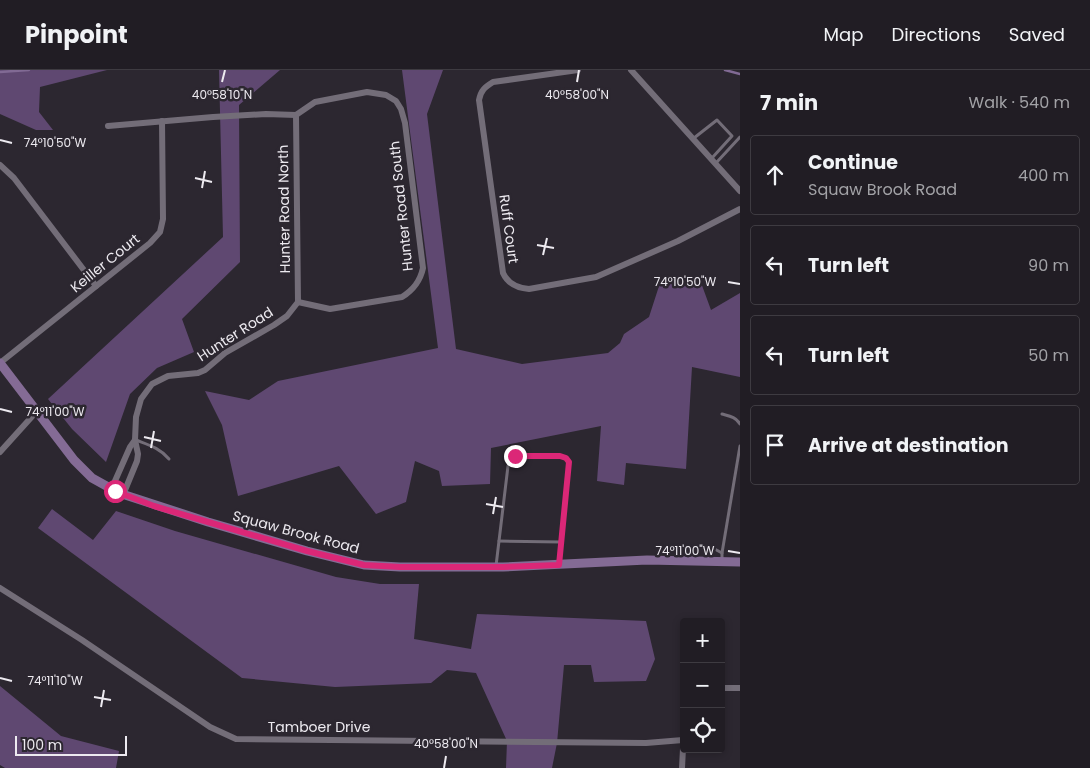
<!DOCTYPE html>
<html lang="en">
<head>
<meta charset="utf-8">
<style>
	:root { --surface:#211d24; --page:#2d2a31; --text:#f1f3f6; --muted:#a2a2a6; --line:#3e3b41 }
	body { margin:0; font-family:Poppins,sans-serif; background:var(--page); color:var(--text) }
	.controls { position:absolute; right:15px; bottom:15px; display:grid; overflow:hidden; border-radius:5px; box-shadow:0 2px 8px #0003 }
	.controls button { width:45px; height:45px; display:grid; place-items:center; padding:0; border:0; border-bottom:1px solid var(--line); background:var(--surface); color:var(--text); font:25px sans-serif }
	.scale { position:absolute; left:15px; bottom:12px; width:112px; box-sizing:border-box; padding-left:5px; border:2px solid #edeaf0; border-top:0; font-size:14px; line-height:18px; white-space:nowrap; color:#edeaf0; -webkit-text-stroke:4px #2c2730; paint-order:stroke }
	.stop { position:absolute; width:15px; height:15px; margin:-11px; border:4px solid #db2777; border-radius:50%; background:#fff }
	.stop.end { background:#db2777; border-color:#fff; box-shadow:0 1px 5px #0008 }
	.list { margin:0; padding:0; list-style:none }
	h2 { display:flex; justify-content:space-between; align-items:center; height:65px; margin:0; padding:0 20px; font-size:21px }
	h2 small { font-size:16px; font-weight:400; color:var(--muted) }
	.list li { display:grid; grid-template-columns:32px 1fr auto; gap:15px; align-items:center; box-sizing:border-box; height:80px; margin:0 10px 10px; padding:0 10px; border:1px solid var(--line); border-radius:5px }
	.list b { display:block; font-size:19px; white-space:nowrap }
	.list p { margin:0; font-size:16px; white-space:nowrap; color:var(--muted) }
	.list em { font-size:16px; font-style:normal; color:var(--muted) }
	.icon { flex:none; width:28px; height:28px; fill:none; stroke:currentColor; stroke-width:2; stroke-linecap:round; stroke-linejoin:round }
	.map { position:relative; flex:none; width:740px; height:698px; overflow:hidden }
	header { display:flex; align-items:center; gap:30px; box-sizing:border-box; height:70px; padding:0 25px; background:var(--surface); border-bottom:1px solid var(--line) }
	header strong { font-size:24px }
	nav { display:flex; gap:28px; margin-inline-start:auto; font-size:18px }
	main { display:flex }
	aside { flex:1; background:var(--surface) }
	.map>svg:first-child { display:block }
	.forest { fill:#5f4871 }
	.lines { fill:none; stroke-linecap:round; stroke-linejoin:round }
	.stream { stroke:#816a94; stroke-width:2.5 }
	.lane { stroke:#736d78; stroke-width:3 }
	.street { stroke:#736d78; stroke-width:6 }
	.secondary { stroke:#846b95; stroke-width:9 }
	.route { stroke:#db2777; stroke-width:6 }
	.ticks { fill:none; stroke:#edeaf0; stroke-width:2 }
	.labels { text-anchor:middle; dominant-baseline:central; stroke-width:5; stroke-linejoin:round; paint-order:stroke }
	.street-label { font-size:14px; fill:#edeaf0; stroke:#2c2730 }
	.ticks-label { font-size:12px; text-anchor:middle; fill:#edeaf0; stroke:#2c2730; stroke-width:5; stroke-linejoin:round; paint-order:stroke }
</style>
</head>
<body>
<header>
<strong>Pinpoint</strong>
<nav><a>Map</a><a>Directions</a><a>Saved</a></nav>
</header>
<main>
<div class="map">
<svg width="740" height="698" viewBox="0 0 740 698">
	<rect width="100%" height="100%" fill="#2c2730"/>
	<!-- forest -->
	<g class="forest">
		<polygon points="0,0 107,0 40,17 39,42 53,60 36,60 0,44"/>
		<polygon points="219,0 280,0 239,35 240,192 182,249 194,282 157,298 130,324 106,392 72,359 48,329 223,167"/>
		<polygon points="402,0 443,0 427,44 456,279 522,294 608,283 620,273 624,264 649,247 660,213 700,210 711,240 740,223 740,307 692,297 686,399 626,393 624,415 597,411 601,356 491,378 490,414 442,416 439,401 415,391 406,432 376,444 339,396 238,426 222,355 205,321 249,330 278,311 438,278"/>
		<polygon points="52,439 93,470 116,441 175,461 336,507 380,514 419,514 414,569 471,579 477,544 646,551 655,589 646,611 594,612 591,595 564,595 557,673 552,698 506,698 507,671 476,603 447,600 431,613 335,617 242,608 38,458"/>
		<polygon points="0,616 61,666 119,681 116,698 5,698 0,695"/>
	</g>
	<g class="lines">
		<!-- stream -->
		<g class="stream">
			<polyline points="725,0 740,4"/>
			<polyline points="0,2 29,0"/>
		</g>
		<!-- lane -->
		<g class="lane">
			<polyline points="694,68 717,50 732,66 712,88"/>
			<polyline points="716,93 740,67"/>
			<path d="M722,344C729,346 736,347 740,354"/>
			<path d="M136,370C149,375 160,378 169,389"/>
			<polyline points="499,471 561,472"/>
			<polyline points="722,483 740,376"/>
			<polyline points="693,490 695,479 709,476 722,483 722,491"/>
			<polyline points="496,496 508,396 510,390 515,386 560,386 567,388 569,393 559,493"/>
		</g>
		<!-- street -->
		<g class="street">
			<path d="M578,0L493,12C485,17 481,20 479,30L503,203C508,214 517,218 529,219L596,207L678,171L740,139"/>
			<polyline points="631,0 740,121"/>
			<polyline points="296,45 298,232"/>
			<path d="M108,56L213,47L266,44L296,45L315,32L367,22L386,25L396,31L401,39L405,53L423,198C420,212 413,220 402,227L330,239L298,232"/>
			<polyline points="0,95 14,108 96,216"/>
			<polyline points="0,293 150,173 160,162 163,149 162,51"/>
			<polyline points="0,382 37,341"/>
			<polyline points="111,420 130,377 135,370"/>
			<polyline points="123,425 137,391 138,384 135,370 136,347 141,329 152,314 168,306 198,303 205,300 225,283 274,255 287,246 298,232"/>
			<polyline points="0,518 82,570 210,657 236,669 646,673 683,670"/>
			<polyline points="721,618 740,618"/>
			<polyline points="682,698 684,659"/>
		</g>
		<!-- secondary -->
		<polyline class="secondary" points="0,293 74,390 92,408 119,423 208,452 307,481 364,495 400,497 503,497 647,490 740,492"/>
	</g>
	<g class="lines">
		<!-- route -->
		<polyline class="route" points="115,421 154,436 208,452 307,481 364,495 400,497 503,497 559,495 569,392 566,388 560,386 515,386"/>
	</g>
	<!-- ticks -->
	<path class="ticks" d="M222,12L225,0M577,12L579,0M0,70L12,73M195,108L212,112M202,118L205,101M537,175L554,178M543,185L547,168M728,212L740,214M0,339L12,342M144,367L161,371M151,378L154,361M486,434L503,437M493,444L496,427M728,481L740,483M0,608L12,611M94,627L111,630M101,637L104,620M444,698L446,686"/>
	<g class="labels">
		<!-- street labels -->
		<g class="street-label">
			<text transform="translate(401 136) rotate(-96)">Hunter Road South</text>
			<text transform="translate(284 139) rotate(-91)">Hunter Road North</text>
			<text transform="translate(509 159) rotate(82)">Ruff Court</text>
			<text transform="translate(105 193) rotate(-39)">Keiller Court</text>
			<text transform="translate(235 264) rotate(-33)">Hunter Road</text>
			<text transform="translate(296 462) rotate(15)">Squaw Brook Road</text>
			<text x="319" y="657">Tamboer Drive</text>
		</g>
	</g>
	<g class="ticks-label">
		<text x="222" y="29">40°58'10"N</text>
		<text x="577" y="29">40°58'00"N</text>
		<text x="55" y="77">74°10'50"W</text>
		<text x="685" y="216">74°10'50"W</text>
		<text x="55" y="346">74°11'00"W</text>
		<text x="685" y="485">74°11'00"W</text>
		<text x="55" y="615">74°11'10"W</text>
		<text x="446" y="678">40°58'00"N</text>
	</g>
</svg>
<div class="controls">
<button>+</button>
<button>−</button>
<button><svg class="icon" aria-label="locate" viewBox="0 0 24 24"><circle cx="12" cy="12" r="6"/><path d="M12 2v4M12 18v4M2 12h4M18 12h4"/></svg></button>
</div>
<div class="scale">100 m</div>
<div class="stop" style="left:115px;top:421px"></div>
<div class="stop end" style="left:515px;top:386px"></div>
</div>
<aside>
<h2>7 min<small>Walk · 540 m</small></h2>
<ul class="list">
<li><svg class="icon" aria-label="ahead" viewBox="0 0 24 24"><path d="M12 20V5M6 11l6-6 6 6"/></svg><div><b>Continue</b><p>Squaw Brook Road</p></div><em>400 m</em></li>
<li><svg class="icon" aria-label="left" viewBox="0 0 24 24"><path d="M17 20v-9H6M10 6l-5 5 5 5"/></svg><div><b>Turn left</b></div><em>90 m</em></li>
<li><svg class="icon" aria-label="left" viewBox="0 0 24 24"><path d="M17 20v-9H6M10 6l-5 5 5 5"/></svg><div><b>Turn left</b></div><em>50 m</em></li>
<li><svg class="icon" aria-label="arrive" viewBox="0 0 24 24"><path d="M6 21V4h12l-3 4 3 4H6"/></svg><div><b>Arrive at destination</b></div></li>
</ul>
</aside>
</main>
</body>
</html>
